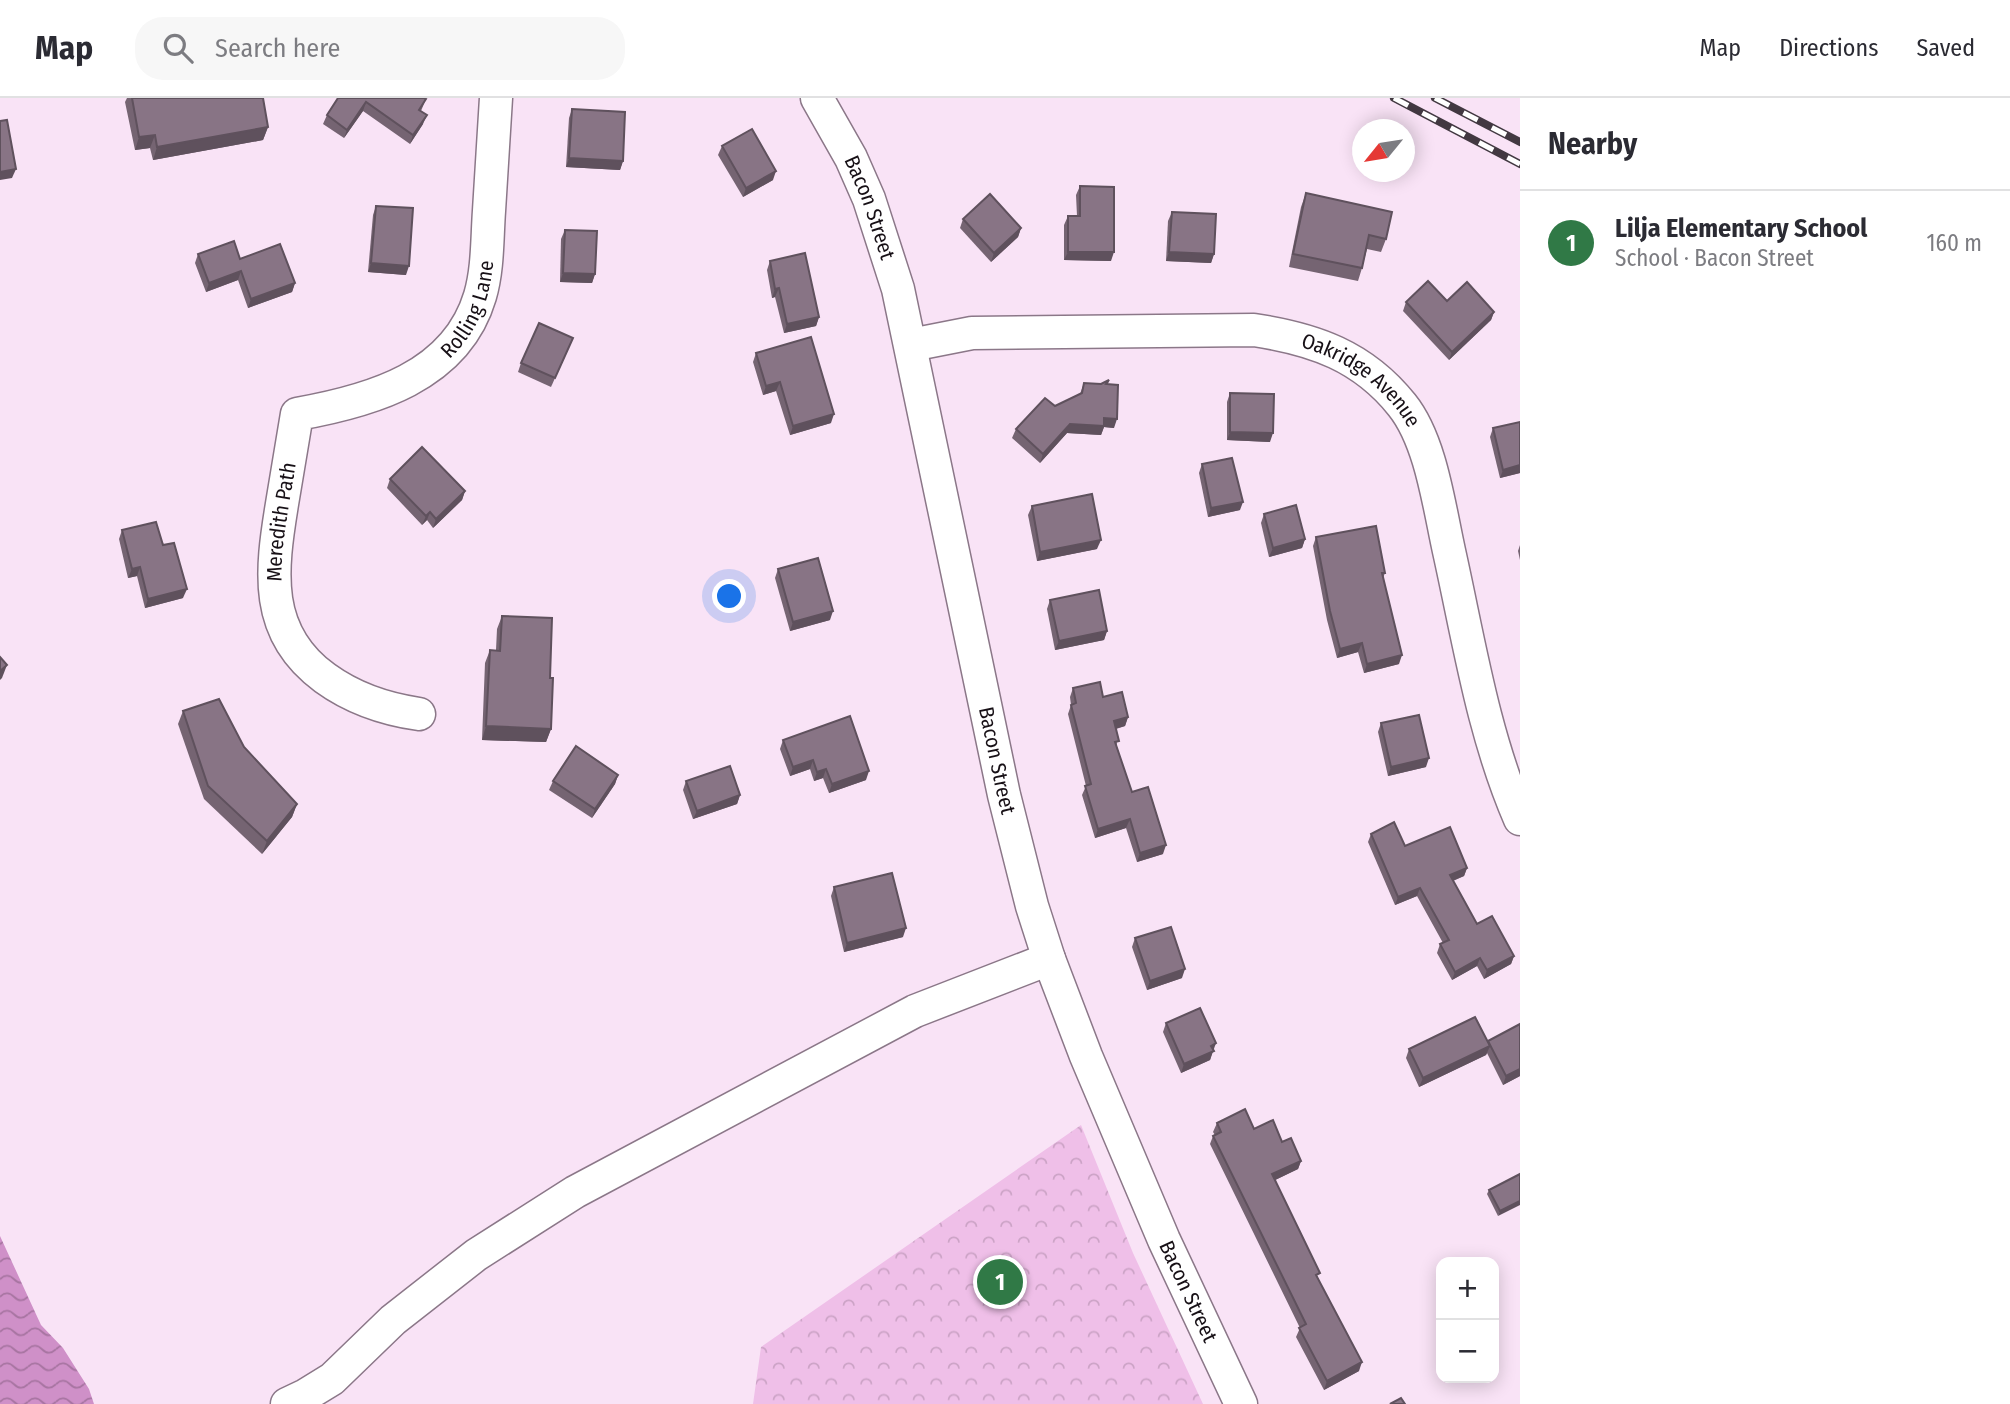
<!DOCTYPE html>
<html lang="en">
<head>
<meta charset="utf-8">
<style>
	:root { --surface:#fff; --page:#f7f7f7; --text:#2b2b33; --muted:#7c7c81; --line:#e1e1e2; --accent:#307946 }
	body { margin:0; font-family:"Fira Sans Condensed",sans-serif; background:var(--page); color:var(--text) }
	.controls { position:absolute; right:21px; bottom:21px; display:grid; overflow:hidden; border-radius:14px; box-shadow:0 4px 18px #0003 }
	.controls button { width:63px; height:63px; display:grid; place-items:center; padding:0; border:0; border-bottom:2px solid var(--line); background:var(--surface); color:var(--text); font:35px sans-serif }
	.compass { position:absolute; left:1352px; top:21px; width:63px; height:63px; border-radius:50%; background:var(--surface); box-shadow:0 4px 18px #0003; rotate:240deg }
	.you { position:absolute; left:730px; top:499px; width:24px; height:24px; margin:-18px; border:5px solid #fff; border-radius:50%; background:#1a73e8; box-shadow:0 0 0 10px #1a73e833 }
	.badge { display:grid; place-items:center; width:46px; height:46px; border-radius:50%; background:var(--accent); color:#fff; font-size:23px; font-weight:700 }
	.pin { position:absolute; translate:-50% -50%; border:4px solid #fff; box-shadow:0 2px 7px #0006 }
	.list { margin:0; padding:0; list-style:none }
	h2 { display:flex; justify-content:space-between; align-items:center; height:91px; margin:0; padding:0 28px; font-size:30px }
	h2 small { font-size:23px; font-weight:400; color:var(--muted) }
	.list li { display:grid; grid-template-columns:46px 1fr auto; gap:21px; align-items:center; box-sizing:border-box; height:105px; padding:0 28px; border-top:2px solid var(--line) }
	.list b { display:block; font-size:26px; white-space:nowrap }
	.list p { margin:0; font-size:23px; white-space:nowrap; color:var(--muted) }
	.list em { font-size:23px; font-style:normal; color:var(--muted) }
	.icon { flex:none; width:38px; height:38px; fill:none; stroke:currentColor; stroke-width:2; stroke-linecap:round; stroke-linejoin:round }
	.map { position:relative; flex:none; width:1520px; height:1306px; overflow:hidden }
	header { display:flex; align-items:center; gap:42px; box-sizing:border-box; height:98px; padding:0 35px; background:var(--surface); border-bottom:2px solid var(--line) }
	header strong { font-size:33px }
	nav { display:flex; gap:38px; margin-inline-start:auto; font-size:24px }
	.search { width:490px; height:63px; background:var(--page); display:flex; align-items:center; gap:18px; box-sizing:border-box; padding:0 24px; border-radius:28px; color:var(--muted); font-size:26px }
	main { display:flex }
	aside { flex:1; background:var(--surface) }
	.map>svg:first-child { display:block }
	.forest { fill:url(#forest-crowns) }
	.water { fill:url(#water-waves) }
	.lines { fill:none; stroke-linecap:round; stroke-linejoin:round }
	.minor-casing { stroke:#8b7788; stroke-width:35 }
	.minor { stroke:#fff; stroke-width:32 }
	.rail-casing { stroke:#423841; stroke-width:8 }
	.rail { stroke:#fff; stroke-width:5; stroke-dasharray:16; stroke-linecap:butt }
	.wall { fill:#756472 }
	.shaded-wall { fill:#5f515d }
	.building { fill:#887485; stroke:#5f515d; stroke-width:2 }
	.labels { text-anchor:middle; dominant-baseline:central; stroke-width:5; stroke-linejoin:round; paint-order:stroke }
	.street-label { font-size:21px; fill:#171016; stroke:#fff }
</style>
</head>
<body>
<header>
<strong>Map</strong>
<div class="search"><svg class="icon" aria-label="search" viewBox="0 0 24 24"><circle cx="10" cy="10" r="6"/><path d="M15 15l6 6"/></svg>Search here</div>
<nav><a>Map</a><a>Directions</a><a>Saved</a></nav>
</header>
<main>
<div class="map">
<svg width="1520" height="1306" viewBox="0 0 1520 1306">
	<defs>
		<pattern id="forest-crowns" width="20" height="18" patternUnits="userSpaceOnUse" patternTransform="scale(1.75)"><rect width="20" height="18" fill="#efbfe8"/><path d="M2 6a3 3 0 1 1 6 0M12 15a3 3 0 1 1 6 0" fill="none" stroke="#cca3c6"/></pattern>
		<pattern id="water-waves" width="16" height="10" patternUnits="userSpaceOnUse" patternTransform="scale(1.75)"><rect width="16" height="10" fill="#cf90c8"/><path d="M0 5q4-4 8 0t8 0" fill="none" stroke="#a774a1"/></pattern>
	</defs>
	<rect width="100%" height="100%" fill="#f9e3f6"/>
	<!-- forest -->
	<polygon class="forest" points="1081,1027 1133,1155 1203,1306 753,1306 761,1249"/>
	<!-- water -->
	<polygon class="water" points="0,1138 41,1227 63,1250 89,1291 94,1306 0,1306"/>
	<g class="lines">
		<defs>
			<g id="minor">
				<path id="s1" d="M817,0L851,60L869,101L898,191L1004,697L1032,808L1049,861L1086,958L1164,1142L1241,1306"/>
				<path id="s2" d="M911,247L972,235L1254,232C1314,241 1363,258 1402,307C1431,343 1439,408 1449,453C1469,543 1483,636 1520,721"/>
				<path id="s3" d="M419,616C384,611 354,601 325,580C263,535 271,473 282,406C287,376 292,346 297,316C371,303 456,279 480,198C488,171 487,141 489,113C491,75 494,38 496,0"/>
				<polyline points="287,1306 306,1297 332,1281 393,1222 476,1157 575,1094 915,913 1049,861"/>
			</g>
		</defs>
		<!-- minor casing -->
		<use href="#minor" class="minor-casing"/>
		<!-- minor -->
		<use href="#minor" class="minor"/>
		<defs>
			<g id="rail">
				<polyline points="1394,0 1520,66"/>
				<polyline points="1435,0 1520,44"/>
			</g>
		</defs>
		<!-- rail casing -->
		<use href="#rail" class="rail-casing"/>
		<!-- rail -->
		<use href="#rail" class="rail"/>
	</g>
	<!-- wall -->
	<g class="wall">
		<polygon points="127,0 263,0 268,29 263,42 153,62 150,50 135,52 125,4"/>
		<polygon points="338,0 426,1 421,13 423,26 410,46 363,13 344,40 323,26 327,17"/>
		<polygon points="572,11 623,63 620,72 566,69 569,20"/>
		<polygon points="722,48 773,82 743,99 718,57"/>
		<polygon points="1080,88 1111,163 1064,162 1064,127 1068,118 1077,118 1076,97"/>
		<polygon points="1306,95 1386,141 1381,154 1367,151 1362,170 1358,183 1289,169 1301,109"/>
		<polygon points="376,108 406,177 368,174 373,117"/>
		<polygon points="1172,114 1214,156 1211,165 1166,163 1168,123"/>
		<polygon points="963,121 1021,130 1018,139 991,164 960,130"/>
		<polygon points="565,132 595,176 592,185 560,184 561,141"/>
		<polygon points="198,156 240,161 295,185 292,194 248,210 238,182 206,194 195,165"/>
		<polygon points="770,163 819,219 816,228 784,235 775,199 772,200 767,172"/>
		<polygon points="1447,203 1494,214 1491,222 1449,262 1403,213 1406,204"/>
		<polygon points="573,240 551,289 518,274 521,265"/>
		<polygon points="756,255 831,325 790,337 776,293 763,297 753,264"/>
		<polygon points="1109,282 1108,286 1114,330 1104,329 1101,337 1067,335 1040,365 1012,340 1016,331 1055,308 1080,296 1084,285 1101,286"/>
		<polygon points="1230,295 1270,344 1227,342 1227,304"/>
		<polygon points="1493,330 1520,375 1500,380 1490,339"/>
		<polygon points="1202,366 1240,412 1208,419 1199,375"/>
		<polygon points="390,381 465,393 462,402 433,430 427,422 422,427 387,390"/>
		<polygon points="1032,408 1097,451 1037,463 1028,417"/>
		<polygon points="1264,416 1305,441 1302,450 1269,459 1261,425"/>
		<polygon points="122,432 163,447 183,500 145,510 137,478 128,480 119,441"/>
		<polygon points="1316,439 1385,475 1383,480 1399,566 1364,575 1358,554 1337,560 1327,522 1313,448"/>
		<polygon points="1520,447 1520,462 1518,453"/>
		<polygon points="778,471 830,522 790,533 775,480"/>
		<polygon points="1050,502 1107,533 1104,542 1055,552 1047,511"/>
		<polygon points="502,518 550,580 551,631 546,644 482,642 485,565 490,552 496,552 497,531"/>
		<polygon points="1073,590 1103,599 1128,619 1125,628 1116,631 1117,649 1132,694 1163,756 1137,764 1126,730 1095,740 1082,697 1086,688 1068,616 1071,607 1070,599"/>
		<polygon points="183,613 244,649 297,706 292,719 262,756 204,701 178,626"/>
		<polygon points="1381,625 1426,669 1388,678 1378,634"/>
		<polygon points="783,642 866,682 829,695 823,680 814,683 810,671 790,678 780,651"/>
		<polygon points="618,677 615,686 592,720 549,692 553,683"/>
		<polygon points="686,683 740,697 737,706 693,721 683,692"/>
		<polygon points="1371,736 1467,770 1464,778 1453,783 1477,826 1514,858 1511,866 1484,881 1477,868 1452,882 1437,855 1440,846 1443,845 1417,798 1395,807 1368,744"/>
		<polygon points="834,789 903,839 844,854 831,798"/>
		<polygon points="1135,840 1182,880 1147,892 1132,849"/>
		<polygon points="1166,925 1213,952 1210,962 1181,975 1163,934"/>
		<polygon points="1488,944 1520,978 1503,987 1487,955 1486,957 1419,989 1406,960 1409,951"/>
		<polygon points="1217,1025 1254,1031 1282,1044 1301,1063 1298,1071 1275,1082 1359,1273 1324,1292 1296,1239 1300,1230 1210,1046 1213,1038 1215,1037 1213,1034"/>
		<polygon points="1520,1076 1498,1118 1487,1096 1489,1092"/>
	</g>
	<!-- shaded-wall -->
	<g class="shaded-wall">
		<polygon points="366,4 363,13 344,40 347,32"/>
		<polygon points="427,17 423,26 410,46 413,37"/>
		<polygon points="268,29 263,42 153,62 157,49"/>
		<polygon points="155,37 150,50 135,52 139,39"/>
		<polygon points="569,60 623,63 620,72 566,69"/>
		<polygon points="16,71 12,80 0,82 0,74"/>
		<polygon points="776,73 773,82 743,99 746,90"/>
		<polygon points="1021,130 1018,139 991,164 994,155"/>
		<polygon points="1068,154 1114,154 1111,163 1064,162"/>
		<polygon points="1169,154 1214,156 1211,165 1166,163"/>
		<polygon points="371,165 409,168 406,177 368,174"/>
		<polygon points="241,173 238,182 206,194 209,185"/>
		<polygon points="563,175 595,176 592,185 560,184"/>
		<polygon points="295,185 292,194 248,210 251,201"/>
		<polygon points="779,190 775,199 772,200 775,191"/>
		<polygon points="1494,214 1491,222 1449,262 1452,254"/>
		<polygon points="819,219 816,228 784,235 787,226"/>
		<polygon points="780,284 776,293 763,297 766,288"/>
		<polygon points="834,316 831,325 790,337 793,328"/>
		<polygon points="1104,320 1117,321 1114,330 1104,329 1101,337 1067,335 1040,365 1043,356 1070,326"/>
		<polygon points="1230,334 1273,335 1270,344 1227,342"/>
		<polygon points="1520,367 1520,375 1500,380 1503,372"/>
		<polygon points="465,393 462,402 433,430 436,421"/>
		<polygon points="1243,404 1240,412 1208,419 1211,410"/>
		<polygon points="430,414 427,422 422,427 426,418"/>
		<polygon points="1305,441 1302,450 1269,459 1273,450"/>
		<polygon points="1101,442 1097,451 1037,463 1040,454"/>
		<polygon points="140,469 137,478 128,480 132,471"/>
		<polygon points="187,491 183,500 145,510 148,501"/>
		<polygon points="833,513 830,522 790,533 793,524"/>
		<polygon points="1107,533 1104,542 1055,552 1059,543"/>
		<polygon points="1362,545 1358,554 1337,560 1340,551"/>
		<polygon points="1402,557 1399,566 1364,575 1367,566"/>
		<polygon points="7,567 2,580 0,582 0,573"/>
		<polygon points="1128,619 1125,628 1111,632 1114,623"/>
		<polygon points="486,628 551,631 546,644 482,642"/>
		<polygon points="1429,660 1426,669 1388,678 1391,669"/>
		<polygon points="813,662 810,671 790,678 793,669"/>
		<polygon points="826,671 823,680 814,683 817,674"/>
		<polygon points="869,673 866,682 829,695 832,686"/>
		<polygon points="618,677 615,686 592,720 595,711"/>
		<polygon points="740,697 737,706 693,721 697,713"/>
		<polygon points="297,706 292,719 262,756 267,743"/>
		<polygon points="1130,721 1126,730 1095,740 1098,731"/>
		<polygon points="1166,747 1163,756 1137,764 1140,755"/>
		<polygon points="1467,770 1464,778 1447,785 1450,777"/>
		<polygon points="1420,790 1417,798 1395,807 1398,799"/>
		<polygon points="906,830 903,839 844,854 847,845"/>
		<polygon points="1514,858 1511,866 1484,881 1487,872"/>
		<polygon points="1480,860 1477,868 1452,882 1455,874"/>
		<polygon points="1185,871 1182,880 1147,892 1150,883"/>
		<polygon points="1216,945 1210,962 1181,975 1184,966"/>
		<polygon points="1490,948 1486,957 1419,989 1423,980"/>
		<polygon points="1520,971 1520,978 1503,987 1506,978"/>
		<polygon points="1301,1063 1298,1071 1269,1085 1272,1076"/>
		<polygon points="1520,1103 1520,1107 1498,1118 1500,1113"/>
		<polygon points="1362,1264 1359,1273 1324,1292 1327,1283"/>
	</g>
	<!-- building -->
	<g class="building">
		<polygon points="132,0 263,0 268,29 157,49 155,37 139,39"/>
		<polygon points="338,0 424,0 426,1 419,12 427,17 413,37 366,4 347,32 327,17"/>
		<polygon points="572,11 625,14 623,63 569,60"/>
		<polygon points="7,22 16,71 0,74 0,23"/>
		<polygon points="752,31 776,73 746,90 722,48"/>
		<polygon points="1080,88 1114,89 1114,154 1068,154 1068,118 1080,118"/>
		<polygon points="1306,95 1392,114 1386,141 1369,137 1362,170 1293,156"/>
		<polygon points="990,96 1021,130 994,155 963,121"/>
		<polygon points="376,108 413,110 409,168 371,165"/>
		<polygon points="1172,114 1216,116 1214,156 1169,154"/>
		<polygon points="565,132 597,133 595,176 563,175"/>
		<polygon points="234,143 240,161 280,146 295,185 251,201 241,173 209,185 198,156"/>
		<polygon points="805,155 819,219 787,226 779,190 775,191 770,163"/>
		<polygon points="1428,183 1447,203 1467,184 1494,214 1452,254 1406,204"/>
		<polygon points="539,225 573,240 555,280 521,265"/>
		<polygon points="811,239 834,316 793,328 780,284 766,288 756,255"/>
		<polygon points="1109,282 1106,286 1118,287 1117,321 1104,320 1104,328 1070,326 1043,356 1016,331 1045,300 1055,308 1082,295 1084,285 1101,286"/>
		<polygon points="1230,295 1274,296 1273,335 1230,334"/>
		<polygon points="1520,324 1520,367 1503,372 1493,330"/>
		<polygon points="422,349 465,393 436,421 430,414 426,418 390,381"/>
		<polygon points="1232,360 1243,404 1211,410 1202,366"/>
		<polygon points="1092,396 1101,442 1040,454 1032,408"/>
		<polygon points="1296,407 1305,441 1273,450 1264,416"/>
		<polygon points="156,424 163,447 174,445 187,491 148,501 140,469 132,471 122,432"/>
		<polygon points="1376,428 1385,475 1382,475 1402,557 1367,566 1362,545 1340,551 1330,513 1316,439"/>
		<polygon points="818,460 833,513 793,524 778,471"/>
		<polygon points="1099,492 1107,533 1059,543 1050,502"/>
		<polygon points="502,518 552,520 550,580 553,580 551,631 486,628 490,552 500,553"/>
		<polygon points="0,559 7,567 0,573"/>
		<polygon points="1100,584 1103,599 1122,594 1128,619 1114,623 1119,643 1115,644 1132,694 1148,689 1166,747 1140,755 1130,721 1098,731 1085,688 1091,686 1071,607 1076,605 1073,590"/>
		<polygon points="219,601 244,649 297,706 267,743 208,688 183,613"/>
		<polygon points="1419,617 1429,660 1391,669 1381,625"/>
		<polygon points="850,618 869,673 832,686 826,671 817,674 813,662 793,669 783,642"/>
		<polygon points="576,648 618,677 595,711 553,683"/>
		<polygon points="730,668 740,697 697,713 686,683"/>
		<polygon points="1394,724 1405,748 1450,729 1467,770 1450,777 1477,826 1492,818 1514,858 1487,872 1480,860 1455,874 1440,846 1449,842 1420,790 1398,799 1371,736"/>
		<polygon points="892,775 906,830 847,845 834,789"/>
		<polygon points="1171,829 1185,871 1150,883 1135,840"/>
		<polygon points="1200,910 1216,945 1211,948 1214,953 1184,966 1166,925"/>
		<polygon points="1475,919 1490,948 1423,980 1409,951"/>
		<polygon points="1520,926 1520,971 1506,978 1488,943"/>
		<polygon points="1245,1011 1254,1031 1273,1022 1282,1044 1291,1040 1301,1063 1272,1076 1320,1175 1316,1177 1362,1264 1327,1283 1299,1230 1306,1226 1213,1038 1221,1034 1217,1025"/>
		<polygon points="1520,1076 1520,1103 1500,1113 1489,1092"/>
		<polygon points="1401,1300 1405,1306 1390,1306"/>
	</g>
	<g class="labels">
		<!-- street labels -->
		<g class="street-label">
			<text stroke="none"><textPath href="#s1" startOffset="122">Bacon Street</textPath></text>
			<text stroke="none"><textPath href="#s3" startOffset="598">Rolling Lane</textPath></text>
			<text stroke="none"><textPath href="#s2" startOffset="466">Oakridge Avenue</textPath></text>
			<text stroke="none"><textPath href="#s3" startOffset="275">Meredith Path</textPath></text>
			<text stroke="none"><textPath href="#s1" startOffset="690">Bacon Street</textPath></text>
			<text stroke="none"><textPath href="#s1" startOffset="1256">Bacon Street</textPath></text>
		</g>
	</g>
</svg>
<div class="controls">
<button>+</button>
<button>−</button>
</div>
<svg class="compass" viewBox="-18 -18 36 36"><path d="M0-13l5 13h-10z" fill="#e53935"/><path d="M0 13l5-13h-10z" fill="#7c7c81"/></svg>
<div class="you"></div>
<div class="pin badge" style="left:1000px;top:1184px">1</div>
</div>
<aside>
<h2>Nearby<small></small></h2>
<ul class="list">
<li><span class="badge">1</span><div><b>Lilja Elementary School</b><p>School · Bacon Street</p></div><em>160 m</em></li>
</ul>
</aside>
</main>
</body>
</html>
